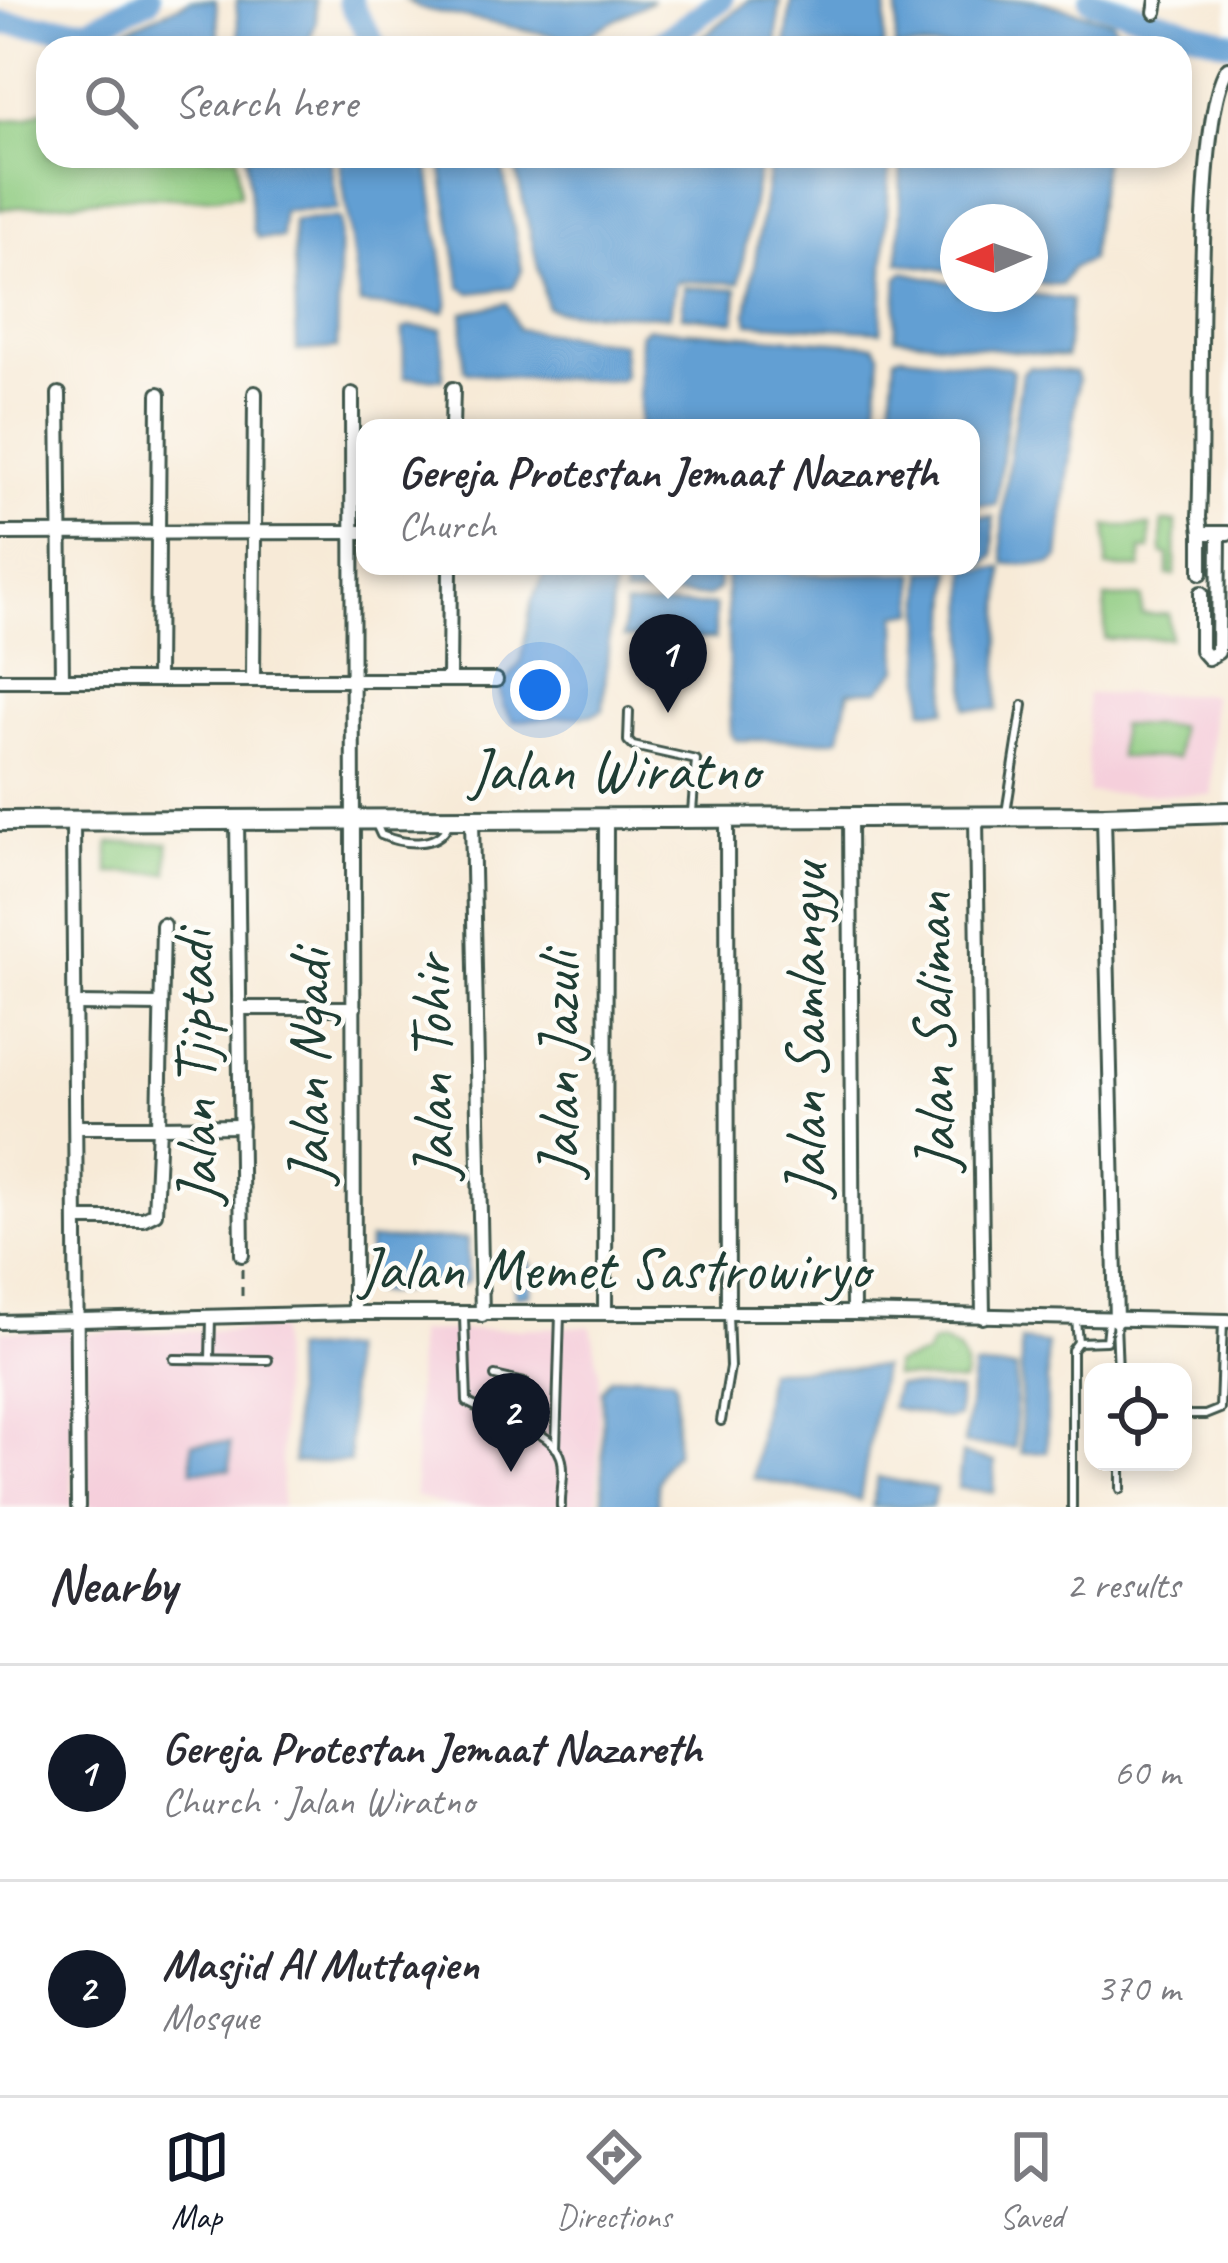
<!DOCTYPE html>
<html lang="en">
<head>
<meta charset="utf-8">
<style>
	:root { --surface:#fff; --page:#f2f2f3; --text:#2b2b33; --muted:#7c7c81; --line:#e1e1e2; --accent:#111827 }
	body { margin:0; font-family:Caveat,sans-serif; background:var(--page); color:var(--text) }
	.controls { position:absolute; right:36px; bottom:36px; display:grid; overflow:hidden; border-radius:24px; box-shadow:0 6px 18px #0003 }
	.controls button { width:108px; height:108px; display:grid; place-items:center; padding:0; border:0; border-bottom:3px solid var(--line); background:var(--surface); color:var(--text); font:60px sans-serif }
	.compass { position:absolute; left:940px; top:204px; width:108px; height:108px; border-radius:50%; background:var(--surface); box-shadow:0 6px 18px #0003; rotate:268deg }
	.you { position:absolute; left:540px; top:690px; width:42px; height:42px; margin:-30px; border:9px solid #fff; border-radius:50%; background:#1a73e8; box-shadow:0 0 0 18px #1a73e833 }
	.badge { display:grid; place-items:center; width:78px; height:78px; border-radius:50%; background:var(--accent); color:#fff; font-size:39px; font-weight:700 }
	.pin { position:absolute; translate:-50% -99px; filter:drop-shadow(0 3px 6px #0008) }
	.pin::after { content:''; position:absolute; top:63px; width:42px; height:36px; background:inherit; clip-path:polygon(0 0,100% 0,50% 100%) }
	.popup { position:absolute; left:356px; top:419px; width:624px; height:156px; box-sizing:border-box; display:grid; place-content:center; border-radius:24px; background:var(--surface); filter:drop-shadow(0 3px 9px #0005); font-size:39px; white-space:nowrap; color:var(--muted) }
	.popup b { font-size:45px; color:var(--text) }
	.popup::after { content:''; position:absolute; left:50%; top:100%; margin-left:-24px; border:24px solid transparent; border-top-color:var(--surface) }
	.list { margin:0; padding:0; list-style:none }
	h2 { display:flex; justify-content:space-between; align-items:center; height:156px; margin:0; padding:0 48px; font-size:51px }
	h2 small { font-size:39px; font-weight:400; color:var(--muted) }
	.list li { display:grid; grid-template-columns:78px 1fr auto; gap:36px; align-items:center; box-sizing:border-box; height:216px; padding:0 48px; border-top:3px solid var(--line) }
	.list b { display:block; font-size:45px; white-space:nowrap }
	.list p { margin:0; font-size:39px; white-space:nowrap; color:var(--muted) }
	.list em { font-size:39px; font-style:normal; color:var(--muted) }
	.icon { flex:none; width:66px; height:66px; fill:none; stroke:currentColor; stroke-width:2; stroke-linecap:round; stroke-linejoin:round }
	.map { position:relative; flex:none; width:1228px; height:1507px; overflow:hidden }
	.search { position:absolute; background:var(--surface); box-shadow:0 6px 18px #0003; left:36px; right:36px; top:36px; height:132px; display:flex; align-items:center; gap:30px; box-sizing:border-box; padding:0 42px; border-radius:36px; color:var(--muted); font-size:45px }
	.sheet { height:588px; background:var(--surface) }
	nav { display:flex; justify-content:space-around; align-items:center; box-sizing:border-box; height:168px; border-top:3px solid var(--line); background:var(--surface); font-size:33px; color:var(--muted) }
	nav a { display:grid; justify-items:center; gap:6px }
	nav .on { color:var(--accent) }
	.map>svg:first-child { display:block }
	.built { fill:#f5cfdb }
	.green { fill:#8ecb80; stroke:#56845a; stroke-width:3 }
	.water { fill:#629fd3; stroke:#406e84; stroke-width:3 }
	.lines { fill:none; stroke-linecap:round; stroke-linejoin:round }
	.river { stroke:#629fd3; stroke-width:24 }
	.service-casing { stroke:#3f574c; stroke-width:12 }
	.minor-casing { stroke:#3f574c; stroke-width:18 }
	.secondary-casing { stroke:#3f574c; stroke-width:24 }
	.path { stroke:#3f574c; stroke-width:3; stroke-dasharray:9 9; stroke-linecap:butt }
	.service { stroke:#fff; stroke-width:6 }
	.minor { stroke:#fff; stroke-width:12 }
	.secondary { stroke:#fff; stroke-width:18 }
	.labels { text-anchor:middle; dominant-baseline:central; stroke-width:9; stroke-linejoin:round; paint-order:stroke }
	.street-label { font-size:60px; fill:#1f3d34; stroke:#fdfcf7 }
</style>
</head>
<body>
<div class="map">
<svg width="1228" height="1507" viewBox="0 0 1228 1507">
	<rect width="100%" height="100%" fill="#fdfcf7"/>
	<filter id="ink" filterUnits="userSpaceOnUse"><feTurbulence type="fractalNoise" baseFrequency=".00833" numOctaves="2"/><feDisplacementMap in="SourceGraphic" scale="24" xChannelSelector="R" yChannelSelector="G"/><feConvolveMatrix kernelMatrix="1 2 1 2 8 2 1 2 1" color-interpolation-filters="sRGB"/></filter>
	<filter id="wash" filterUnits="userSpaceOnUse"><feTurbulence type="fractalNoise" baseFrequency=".004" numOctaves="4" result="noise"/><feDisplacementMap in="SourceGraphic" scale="48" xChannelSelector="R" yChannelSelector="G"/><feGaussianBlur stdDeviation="2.7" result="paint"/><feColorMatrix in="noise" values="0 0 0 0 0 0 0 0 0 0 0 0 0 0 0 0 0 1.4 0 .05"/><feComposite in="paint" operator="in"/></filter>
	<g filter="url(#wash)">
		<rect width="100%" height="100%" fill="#f7ead7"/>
		<!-- built -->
		<g class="built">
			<polygon points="1087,694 1212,694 1212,795 1088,793"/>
			<polygon points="591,1326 599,1371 598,1507 448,1507 415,1496 417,1332"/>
			<polygon points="279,1329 282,1507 88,1507 85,1333"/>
			<rect x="0" y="1331" width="72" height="176"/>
		</g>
		<!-- green -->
		<g class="green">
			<polygon points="48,108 48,156 237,156 240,195 193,199 135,196 0,209 0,121 27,118"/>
			<polygon points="1162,522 1176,522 1175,575 1168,575 1168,555 1162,554"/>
			<polygon points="1107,526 1150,526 1150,550 1141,550 1141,568 1107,568"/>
			<polygon points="1142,597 1142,615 1169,614 1170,638 1105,639 1105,598"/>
			<polygon points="1120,725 1178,726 1177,758 1119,757"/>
			<rect x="109" y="843" width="59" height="30"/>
			<path d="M940,1342C961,1347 970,1363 963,1383L894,1376V1364L926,1355L931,1344Z"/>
		</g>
		<!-- water -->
		<g class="water">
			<polygon points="191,0 216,0 220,48 74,48 94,44"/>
			<polygon points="236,0 315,0 316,23 306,48 240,48"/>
			<polygon points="406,0 653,0 585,36 565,38 419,8"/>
			<polygon points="749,0 780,0 776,48 689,48"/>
			<polygon points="791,0 887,0 883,48 786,48"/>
			<polygon points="898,0 1035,0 1112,21 1117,33 1116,48 895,48"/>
			<polygon points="246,156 330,156 338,210 283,211 282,238 258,238 253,230"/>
			<polygon points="339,156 427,156 448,302 445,312 360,304"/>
			<polygon points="440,156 500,156 522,270 513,288 471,293 461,287"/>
			<polygon points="513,156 761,156 739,283 676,281 670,315 666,316 557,311 547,307"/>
			<polygon points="771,156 890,156 881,331 749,323 747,313"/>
			<polygon points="901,156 1104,156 1090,260 1072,268 1061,285 1030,282 1030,222 958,222 958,272 899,263"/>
			<polygon points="337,218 340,221 337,348 297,351 293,221"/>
			<polygon points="904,272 958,284 958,294 1030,294 1071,300 1066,357 895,337 898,278"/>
			<polygon points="684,287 737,289 735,321 682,316"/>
			<polygon points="507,303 518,329 622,343 624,376 620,380 516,378 468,372 464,369 463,313"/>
			<polygon points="409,327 442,329 443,379 404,377 403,330"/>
			<polygon points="647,328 874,345 880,353 876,428 639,428 640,334"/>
			<polygon points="901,355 1008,367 1013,371 996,505 971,504 971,428 890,428 895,357"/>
			<path d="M1029,367L1075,372L1078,380L1059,558L1052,564H1006C993,537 1017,410 1022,373Z"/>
			<polygon points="971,516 993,517 994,556 986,563 971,563"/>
			<polygon points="555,566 560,574 564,566 615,566 603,710 593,715 513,721 503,706 500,689 521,662 532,600 548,567"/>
			<polygon points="624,566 718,566 719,589 709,596 624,595"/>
			<polygon points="726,566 780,566 792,574 915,573 916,612 897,615 898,669 879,690 849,691 840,737 834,740 736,740 731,735"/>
			<polygon points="1003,568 997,710 966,708 967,570"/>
			<polygon points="952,570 946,710 923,710 923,571"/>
			<polygon points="712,605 715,606 715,639 623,638 625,606"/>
			<path d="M467,1239L468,1281L462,1285L454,1278C424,1281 394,1302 368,1289L369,1240Z"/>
			<polygon points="519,1260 531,1263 532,1271 527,1279 531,1282 530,1294 515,1296 514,1263"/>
			<polygon points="1021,1341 1047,1344 1047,1452 1021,1453"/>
			<polygon points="348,1349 350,1462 294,1463 292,1350"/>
			<polygon points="882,1367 860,1500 753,1478 767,1370"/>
			<polygon points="974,1367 1016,1369 1015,1448 964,1444"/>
			<path d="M634,1375L672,1377L676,1383V1453C658,1468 655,1484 658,1507H603L602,1390L610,1378Z"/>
			<polygon points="896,1385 959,1391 958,1417 947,1419 891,1407"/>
			<rect x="192" y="1443" width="38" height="27"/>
			<polygon points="962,1454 995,1462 994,1492 958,1488"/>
			<polygon points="878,1477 936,1489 932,1507 872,1507"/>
		</g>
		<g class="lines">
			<!-- river -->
			<g class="river">
				<polyline points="349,0 376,48"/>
				<polyline points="1091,0 1228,42"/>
				<polyline points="0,23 88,29 149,0"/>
				<polyline points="654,48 721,0"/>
			</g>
		</g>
	</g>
	<g filter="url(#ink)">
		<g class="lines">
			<defs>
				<g id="service">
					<polyline points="629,712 628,741 633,746 696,760 692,812"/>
					<polyline points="1006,813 1023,705"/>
					<path d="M376,824L381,835C402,844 437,849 448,825"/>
					<path d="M464,1317L467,1402C491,1418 552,1427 561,1457C566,1471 560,1492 561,1507"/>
					<polyline points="1076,1320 1078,1342"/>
					<polyline points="1116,1322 1118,1372"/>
					<polyline points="174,1359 268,1360"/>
					<polyline points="210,1359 211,1318"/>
					<polyline points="495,1376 525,1383 528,1425"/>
					<polyline points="486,1412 503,1396 526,1400"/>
					<polyline points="1183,1415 1205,1415 1220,1409 1223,1321"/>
					<polyline points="721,1421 730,1367 728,1314"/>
					<polyline points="556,1448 560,1314"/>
					<polyline points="1121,1462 1121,1489"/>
					<polyline points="1072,1507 1072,1350 1078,1342 1106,1341 1108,1321"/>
				</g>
				<g id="minor">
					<polyline points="1155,12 1157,0"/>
					<path d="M1228,68C1192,114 1204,439 1199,517L1201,533H1228"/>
					<polyline points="59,394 62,680"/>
					<polyline points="352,394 354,1313"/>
					<polyline points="452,428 453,389"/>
					<polyline points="0,533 365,532"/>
					<polyline points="1201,533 1201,573"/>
					<polyline points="1201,593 1201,650 1208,658 1218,652 1219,533"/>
					<polyline points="253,679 255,393"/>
					<polyline points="0,680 496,680"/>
					<polyline points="157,680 159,394"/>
					<polyline points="449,680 450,566"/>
					<polyline points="1104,816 1116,1321"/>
					<polyline points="727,817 728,1314"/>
					<polyline points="976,817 983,1317"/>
					<polyline points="237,818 242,1255"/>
					<polyline points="850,818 853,1313"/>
					<polyline points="472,819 482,1315"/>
					<polyline points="73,822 78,1507"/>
					<polyline points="76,1004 160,1005"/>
					<polyline points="239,1008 354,1008"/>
					<polyline points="78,1127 159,1127 163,925"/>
					<polyline points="79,1219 143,1219 155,1213 159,1127 241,1126"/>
					<polyline points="605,1313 606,816"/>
					<polyline points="0,1322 354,1313 853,1313 1228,1321"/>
				</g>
				<polyline id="secondary" points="0,821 1104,816 1228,812"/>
			</defs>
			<!-- service casing -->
			<use href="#service" class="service-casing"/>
			<!-- minor casing -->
			<use href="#minor" class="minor-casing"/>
			<!-- secondary casing -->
			<use href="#secondary" class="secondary-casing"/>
			<!-- path -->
			<polyline class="path" points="242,1269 242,1301"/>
			<!-- service -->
			<use href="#service" class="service"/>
			<!-- minor -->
			<use href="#minor" class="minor"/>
			<!-- secondary -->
			<use href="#secondary" class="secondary"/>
		</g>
	</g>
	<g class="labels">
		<!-- street labels -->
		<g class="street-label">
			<text x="614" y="770">Jalan Wiratno</text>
			<text transform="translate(806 1030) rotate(-90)">Jalan Samlangyu</text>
			<text transform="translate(933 1032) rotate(-91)">Jalan Saliman</text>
			<text transform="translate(559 1065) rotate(-90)">Jalan Jazuli</text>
			<text transform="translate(309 1067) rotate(-90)">Jalan Ngadi</text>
			<text transform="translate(195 1068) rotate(-91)">Jalan Tjiptadi</text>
			<text transform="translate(432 1068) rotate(-91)">Jalan Tohir</text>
			<text x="614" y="1269">Jalan Memet Sastrowiryo</text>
		</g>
	</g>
</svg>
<div class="controls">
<button><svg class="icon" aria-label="locate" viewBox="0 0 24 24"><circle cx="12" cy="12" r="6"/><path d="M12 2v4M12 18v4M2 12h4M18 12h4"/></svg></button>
</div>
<svg class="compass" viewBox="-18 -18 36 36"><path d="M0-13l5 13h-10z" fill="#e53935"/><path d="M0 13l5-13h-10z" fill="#7c7c81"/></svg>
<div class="you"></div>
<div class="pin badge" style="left:668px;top:713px">1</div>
<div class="popup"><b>Gereja Protestan Jemaat Nazareth</b>Church</div>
<div class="pin badge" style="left:511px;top:1472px">2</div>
<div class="search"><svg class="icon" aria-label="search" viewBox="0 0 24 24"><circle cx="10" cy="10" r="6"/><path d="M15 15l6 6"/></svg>Search here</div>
</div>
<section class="sheet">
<h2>Nearby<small>2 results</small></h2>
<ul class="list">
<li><span class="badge">1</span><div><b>Gereja Protestan Jemaat Nazareth</b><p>Church · Jalan Wiratno</p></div><em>60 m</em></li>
<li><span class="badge">2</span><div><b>Masjid Al Muttaqien</b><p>Mosque</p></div><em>370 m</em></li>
</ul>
</section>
<nav>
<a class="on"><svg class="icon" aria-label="map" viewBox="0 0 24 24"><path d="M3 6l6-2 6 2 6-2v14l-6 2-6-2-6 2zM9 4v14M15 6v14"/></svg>Map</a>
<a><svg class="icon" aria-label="directions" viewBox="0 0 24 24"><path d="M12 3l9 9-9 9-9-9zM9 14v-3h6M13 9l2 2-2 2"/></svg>Directions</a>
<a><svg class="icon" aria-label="saved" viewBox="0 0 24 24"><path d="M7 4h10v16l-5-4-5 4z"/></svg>Saved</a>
</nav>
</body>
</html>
